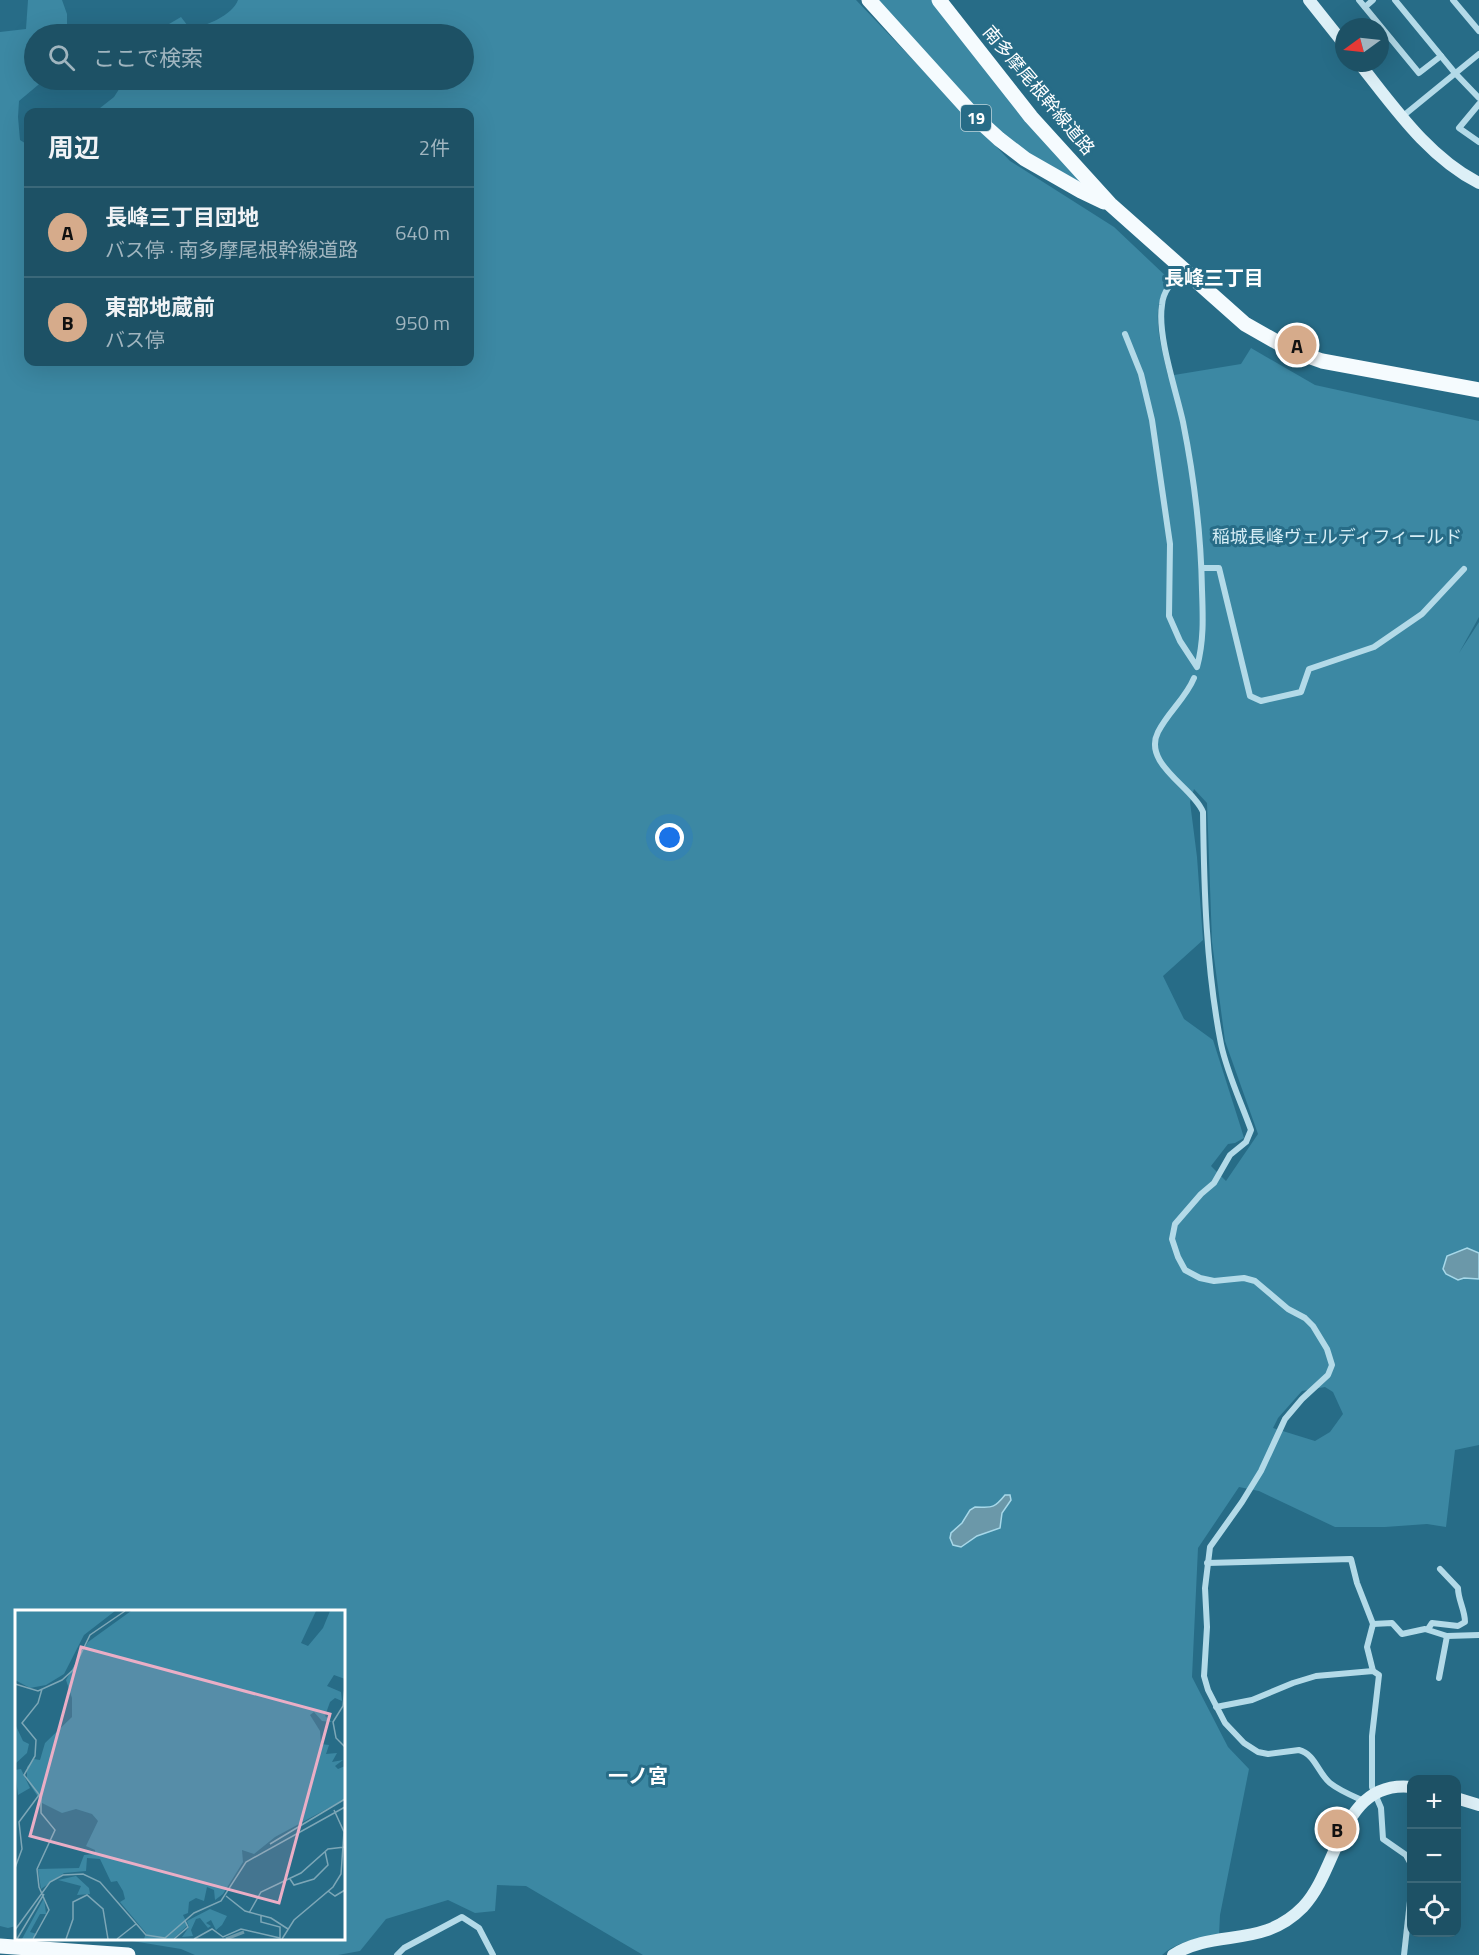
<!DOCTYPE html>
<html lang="ja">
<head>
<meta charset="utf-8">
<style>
	:root { --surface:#1d5165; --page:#25576b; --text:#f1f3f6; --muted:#a0b5bf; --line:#3b6879; --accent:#d6ab8b }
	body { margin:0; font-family:"Titillium Web","Noto Sans JP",sans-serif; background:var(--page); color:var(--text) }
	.controls { position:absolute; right:18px; bottom:18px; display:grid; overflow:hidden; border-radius:12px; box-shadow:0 6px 24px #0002 }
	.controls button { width:54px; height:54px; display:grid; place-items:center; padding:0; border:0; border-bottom:2px solid var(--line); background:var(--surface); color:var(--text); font:30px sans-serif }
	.compass { position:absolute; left:1335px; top:18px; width:54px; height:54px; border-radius:50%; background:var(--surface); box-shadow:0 6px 24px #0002; rotate:255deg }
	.you { position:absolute; left:670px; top:838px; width:21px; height:21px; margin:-15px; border:4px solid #fff; border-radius:50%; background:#1a73e8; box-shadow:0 0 0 9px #1a73e833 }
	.badge { display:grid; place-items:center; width:39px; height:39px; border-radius:50%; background:var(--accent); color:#111; font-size:20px; font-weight:700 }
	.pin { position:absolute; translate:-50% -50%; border:3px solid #fff; box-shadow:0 2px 6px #0006 }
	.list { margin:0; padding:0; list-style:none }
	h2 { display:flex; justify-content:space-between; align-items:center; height:78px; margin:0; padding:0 24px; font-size:26px }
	h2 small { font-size:20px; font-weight:400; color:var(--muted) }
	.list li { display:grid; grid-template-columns:39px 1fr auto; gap:18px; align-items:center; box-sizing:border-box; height:90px; padding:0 24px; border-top:2px solid var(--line) }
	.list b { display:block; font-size:22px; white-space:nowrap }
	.list p { margin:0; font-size:20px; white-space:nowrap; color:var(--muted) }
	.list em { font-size:20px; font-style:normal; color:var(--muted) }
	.icon { flex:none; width:33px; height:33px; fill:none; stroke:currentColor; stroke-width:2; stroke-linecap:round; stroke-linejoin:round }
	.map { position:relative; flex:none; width:1479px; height:1955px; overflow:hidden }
	.search { position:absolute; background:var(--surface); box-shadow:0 6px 24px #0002; left:24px; top:24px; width:450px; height:66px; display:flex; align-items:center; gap:15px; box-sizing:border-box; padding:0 21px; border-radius:33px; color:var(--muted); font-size:22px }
	.panel { position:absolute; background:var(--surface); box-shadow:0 6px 24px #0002; left:24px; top:108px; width:450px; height:258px; border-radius:12px }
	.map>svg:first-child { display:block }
	.green { fill:#3c88a3; fill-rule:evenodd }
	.water { fill:#6b98a9; stroke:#a7d8e9; stroke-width:1.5 }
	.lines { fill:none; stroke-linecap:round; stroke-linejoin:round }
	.street { stroke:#b3dae8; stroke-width:6 }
	.secondary { stroke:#ddf0f7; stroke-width:12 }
	.primary { stroke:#f5fbfe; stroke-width:15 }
	.labels { text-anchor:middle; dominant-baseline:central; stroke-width:6; stroke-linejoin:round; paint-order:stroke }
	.shield { fill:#276c87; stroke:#bed3db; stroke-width:1.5 }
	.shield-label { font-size:16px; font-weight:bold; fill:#fff }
	.street-label { font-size:18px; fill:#fff; stroke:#276c87 }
	.park-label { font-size:18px; fill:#d6eef6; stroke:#276c87 }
	.neighbourhood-label { font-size:20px; font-weight:bold; fill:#fff; stroke:#276c87 }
	.inset-river { fill:none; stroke:#6b98a9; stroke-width:3 }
	.inset-road { fill:none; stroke:#7da7b7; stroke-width:1.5 }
	.view { fill:#eaaec6; fill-opacity:0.15; stroke:#eaaec6; stroke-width:3 }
	.inset-edge { fill:none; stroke:#fff; stroke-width:3 }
</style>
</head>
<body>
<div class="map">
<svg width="1479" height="1955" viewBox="0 0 1479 1955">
	<rect width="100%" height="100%" fill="#276c87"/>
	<!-- green -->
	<g class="green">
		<path d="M28,0H62L67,14V34H34V80H44L19,101L18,117L20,140L28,145V362H470V112H95L114,97L125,80H464V34H152L181,17L191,30C206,25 232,16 238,0H856L1010,161L1114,227L1170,280C1148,306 1161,345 1168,376L1241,364L1251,348L1315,385L1479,421V617L1459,653L1479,622V1445L1455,1450L1446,1527L1427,1524L1385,1527H1335L1259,1491L1239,1487L1198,1548L1192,1677L1228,1747L1249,1769L1220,1915L1219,1935C1200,1937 1176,1942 1162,1955H643L526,1886L497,1885L495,1911L475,1913L448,1900L386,1919L360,1951L338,1955H195L181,1949L120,1939L344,1938V1612H16V1926L8,1928L0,1926V32L26,29ZM1194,789L1207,803L1212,942L1225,1041L1258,1134L1226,1181L1211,1166L1228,1144L1235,1143L1244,1138L1241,1128L1213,1040L1184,1019L1163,976L1203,940L1197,857L1190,802ZM1325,1387L1333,1392L1343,1414L1330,1432L1315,1441L1273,1428L1278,1418L1302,1391Z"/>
		<polygon points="874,0 933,0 1088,182 1083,187 1037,161 984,120"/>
	</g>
	<!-- water -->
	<g class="water">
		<polygon points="1467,1248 1479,1253 1479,1279 1464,1278 1458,1280 1446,1274 1443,1269 1447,1256"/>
		<path d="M1005,1495H1010L1011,1500L1002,1513L1000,1528L977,1536L961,1547L953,1545L950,1538L951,1533L962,1523L970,1510L975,1507C991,1507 993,1510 1005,1495Z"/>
	</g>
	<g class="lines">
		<!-- street -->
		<g class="street">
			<polyline points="1359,0 1419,73 1441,56"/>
			<polyline points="1395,0 1455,73 1479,98"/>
			<polyline points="1453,0 1479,31"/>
			<polyline points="1365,7 1373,0"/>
			<polyline points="1479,104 1459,128 1479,142"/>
			<polyline points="1403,116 1479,54"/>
			<path d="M1125,334L1141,374L1152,420L1170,544L1169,616L1180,641L1197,667C1204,641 1203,617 1202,590C1201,533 1194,477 1183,422C1176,390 1157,336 1162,305C1163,290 1174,280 1183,271"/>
			<polyline points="1202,568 1219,568 1250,696 1261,701 1301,692 1309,669 1374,647 1422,614 1464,569"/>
			<path d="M1194,678C1186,698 1168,712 1158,732C1142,764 1193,787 1203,812C1204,889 1206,967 1221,1044C1227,1073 1241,1102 1251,1130L1246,1142L1230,1155L1214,1183L1201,1194L1175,1224L1172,1239L1178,1257L1185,1270L1200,1278L1214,1281L1244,1278L1255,1281L1288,1309L1305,1318L1313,1326L1327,1349L1332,1365L1328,1375L1302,1399L1285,1419L1261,1471L1242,1502L1210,1547L1205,1588L1207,1627L1204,1676L1208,1690L1225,1723L1244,1743L1258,1752L1268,1754L1299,1750C1315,1754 1318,1773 1330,1783C1340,1791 1353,1796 1364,1801"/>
			<polyline points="1207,1563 1351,1559 1357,1583 1373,1624 1367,1647 1373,1671"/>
			<polyline points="1373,1624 1392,1623 1402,1634 1425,1629 1447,1636 1479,1635"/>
			<path d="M1428,1629L1432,1623L1458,1626L1465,1622C1465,1610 1458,1600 1458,1588L1440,1569"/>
			<polyline points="1439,1678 1447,1636"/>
			<polyline points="1216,1707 1252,1700 1293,1683 1316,1676 1373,1671 1379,1675 1372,1736 1372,1787 1381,1808 1383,1839 1406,1855 1412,1866"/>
			<polyline points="397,1955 404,1948 462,1917 479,1928 493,1955"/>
			<polyline points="1404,1955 1412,1883"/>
		</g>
		<!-- secondary -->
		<g class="secondary">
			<polyline points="1309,0 1344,44"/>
			<path d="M1359,63C1394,107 1428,157 1479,183"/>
			<polyline points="1456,1798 1479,1805"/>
			<path d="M1173,1955C1216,1928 1262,1949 1303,1907C1340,1868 1340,1779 1412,1787"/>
		</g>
		<!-- primary -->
		<g class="primary">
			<polyline points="869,0 976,118 999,139 1025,159 1081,191 1104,202"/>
			<polyline points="939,0 1031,117 1110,204 1245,324 1291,350 1322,361 1479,390"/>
			<polyline points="0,1946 128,1955"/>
		</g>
	</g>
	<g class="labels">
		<!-- shield labels -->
		<rect class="shield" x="961" y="105" width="30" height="26" rx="4.5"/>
		<g class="shield-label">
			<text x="976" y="118">19</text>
		</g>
		<!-- street labels -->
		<g class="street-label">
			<text transform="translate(1039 90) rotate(50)">南多摩尾根幹線道路</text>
		</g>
		<!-- park labels -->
		<g class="park-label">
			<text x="1337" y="536">稲城長峰ヴェルディフィールド</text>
		</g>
		<!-- neighbourhood labels -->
		<g class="neighbourhood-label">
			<text x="1214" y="277">長峰三丁目</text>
			<text x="638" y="1775">一ノ宮</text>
		</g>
	</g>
	<!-- overview -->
	<g transform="translate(15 1610)">
		<rect width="330" height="330" fill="#276c87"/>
		<path d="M0,1H100L69,25L49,64L31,75L15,78L0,70ZM116,1H301L286,33L293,36L308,18L315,1H330V69L319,65L312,76L326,82L327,91L320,88L315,92L310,106L317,112L307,111L299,102L295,105L305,121L306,134L314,135L311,144L322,143L317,152L328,150L320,156L323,159L330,156V189L260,227L239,244L227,240L228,252L208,284L200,290L199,280L192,277L189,291L181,288L174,292L173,303L168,305L173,315L158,329H129L131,323L105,292L110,289L108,281L102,271L96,272L85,249L72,248L71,261L49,263L26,279L23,259L64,258L69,245L80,244V240L71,236L83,211L77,204L61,199L47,203L27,193L12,170V157L19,149L25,150L30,133L57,107V88L51,70L73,32ZM0,114L8,131L14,134L12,143L0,154ZM6,159L15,178L3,185L0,160ZM61,266L74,278L75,284L62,285L66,276L43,270ZM29,288L31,304H25L15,322L22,324L17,329H7ZM195,299L212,306L207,315L201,320L196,310L191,313L196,316L193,318L185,308L181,309L176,320L178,326L167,327L174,317L172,311Z" fill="#3c88a3"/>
		<path class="inset-river" d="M211,329L229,322"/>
		<path class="inset-road" d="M0,74L23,81L47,70L58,60L75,25L110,1M330,78L328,96L318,112L321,128L330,137M255,234L330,189M0,258L7,239L4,212L24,185M275,269L279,275L299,269L313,255L310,241M313,281L320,286L330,280M211,286L230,301L256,308L273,319M234,303L246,282L286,263L313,239L330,237M0,320L35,272L48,265L68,264L85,272L131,325L150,328L179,303L206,291L231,252L330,197M2,329L29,284M18,329L34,300L24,277L22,259L40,220L26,203V187L9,165L20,146L21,130L7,113L23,93L27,79M51,329L58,309V292L72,285L88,299L93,329M102,329L121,314M159,329L173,317L170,311M179,329L197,319L208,327L226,319L265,328V317L246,312V306M267,329L279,310L318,277L326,264L329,222L319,200"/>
		<path class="view" d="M66,37L315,104L264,293L15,226Z"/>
		<rect width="330" height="330" class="inset-edge"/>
	</g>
</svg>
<div class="controls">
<button>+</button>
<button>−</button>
<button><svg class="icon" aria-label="locate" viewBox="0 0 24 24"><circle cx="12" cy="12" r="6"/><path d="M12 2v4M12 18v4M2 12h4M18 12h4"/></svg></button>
</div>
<svg class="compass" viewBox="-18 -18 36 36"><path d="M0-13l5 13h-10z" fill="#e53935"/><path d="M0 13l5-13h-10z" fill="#a0b5bf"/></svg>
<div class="you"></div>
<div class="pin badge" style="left:1297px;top:345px">A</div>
<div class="pin badge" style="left:1337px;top:1829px">B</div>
<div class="search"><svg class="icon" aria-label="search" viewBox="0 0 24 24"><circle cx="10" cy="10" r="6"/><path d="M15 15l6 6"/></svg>ここで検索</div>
<section class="panel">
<h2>周辺<small>2件</small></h2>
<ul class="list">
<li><span class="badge">A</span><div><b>長峰三丁目団地</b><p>バス停 · 南多摩尾根幹線道路</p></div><em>640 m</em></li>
<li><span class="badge">B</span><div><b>東部地蔵前</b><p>バス停</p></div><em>950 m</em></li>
</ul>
</section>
</div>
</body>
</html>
